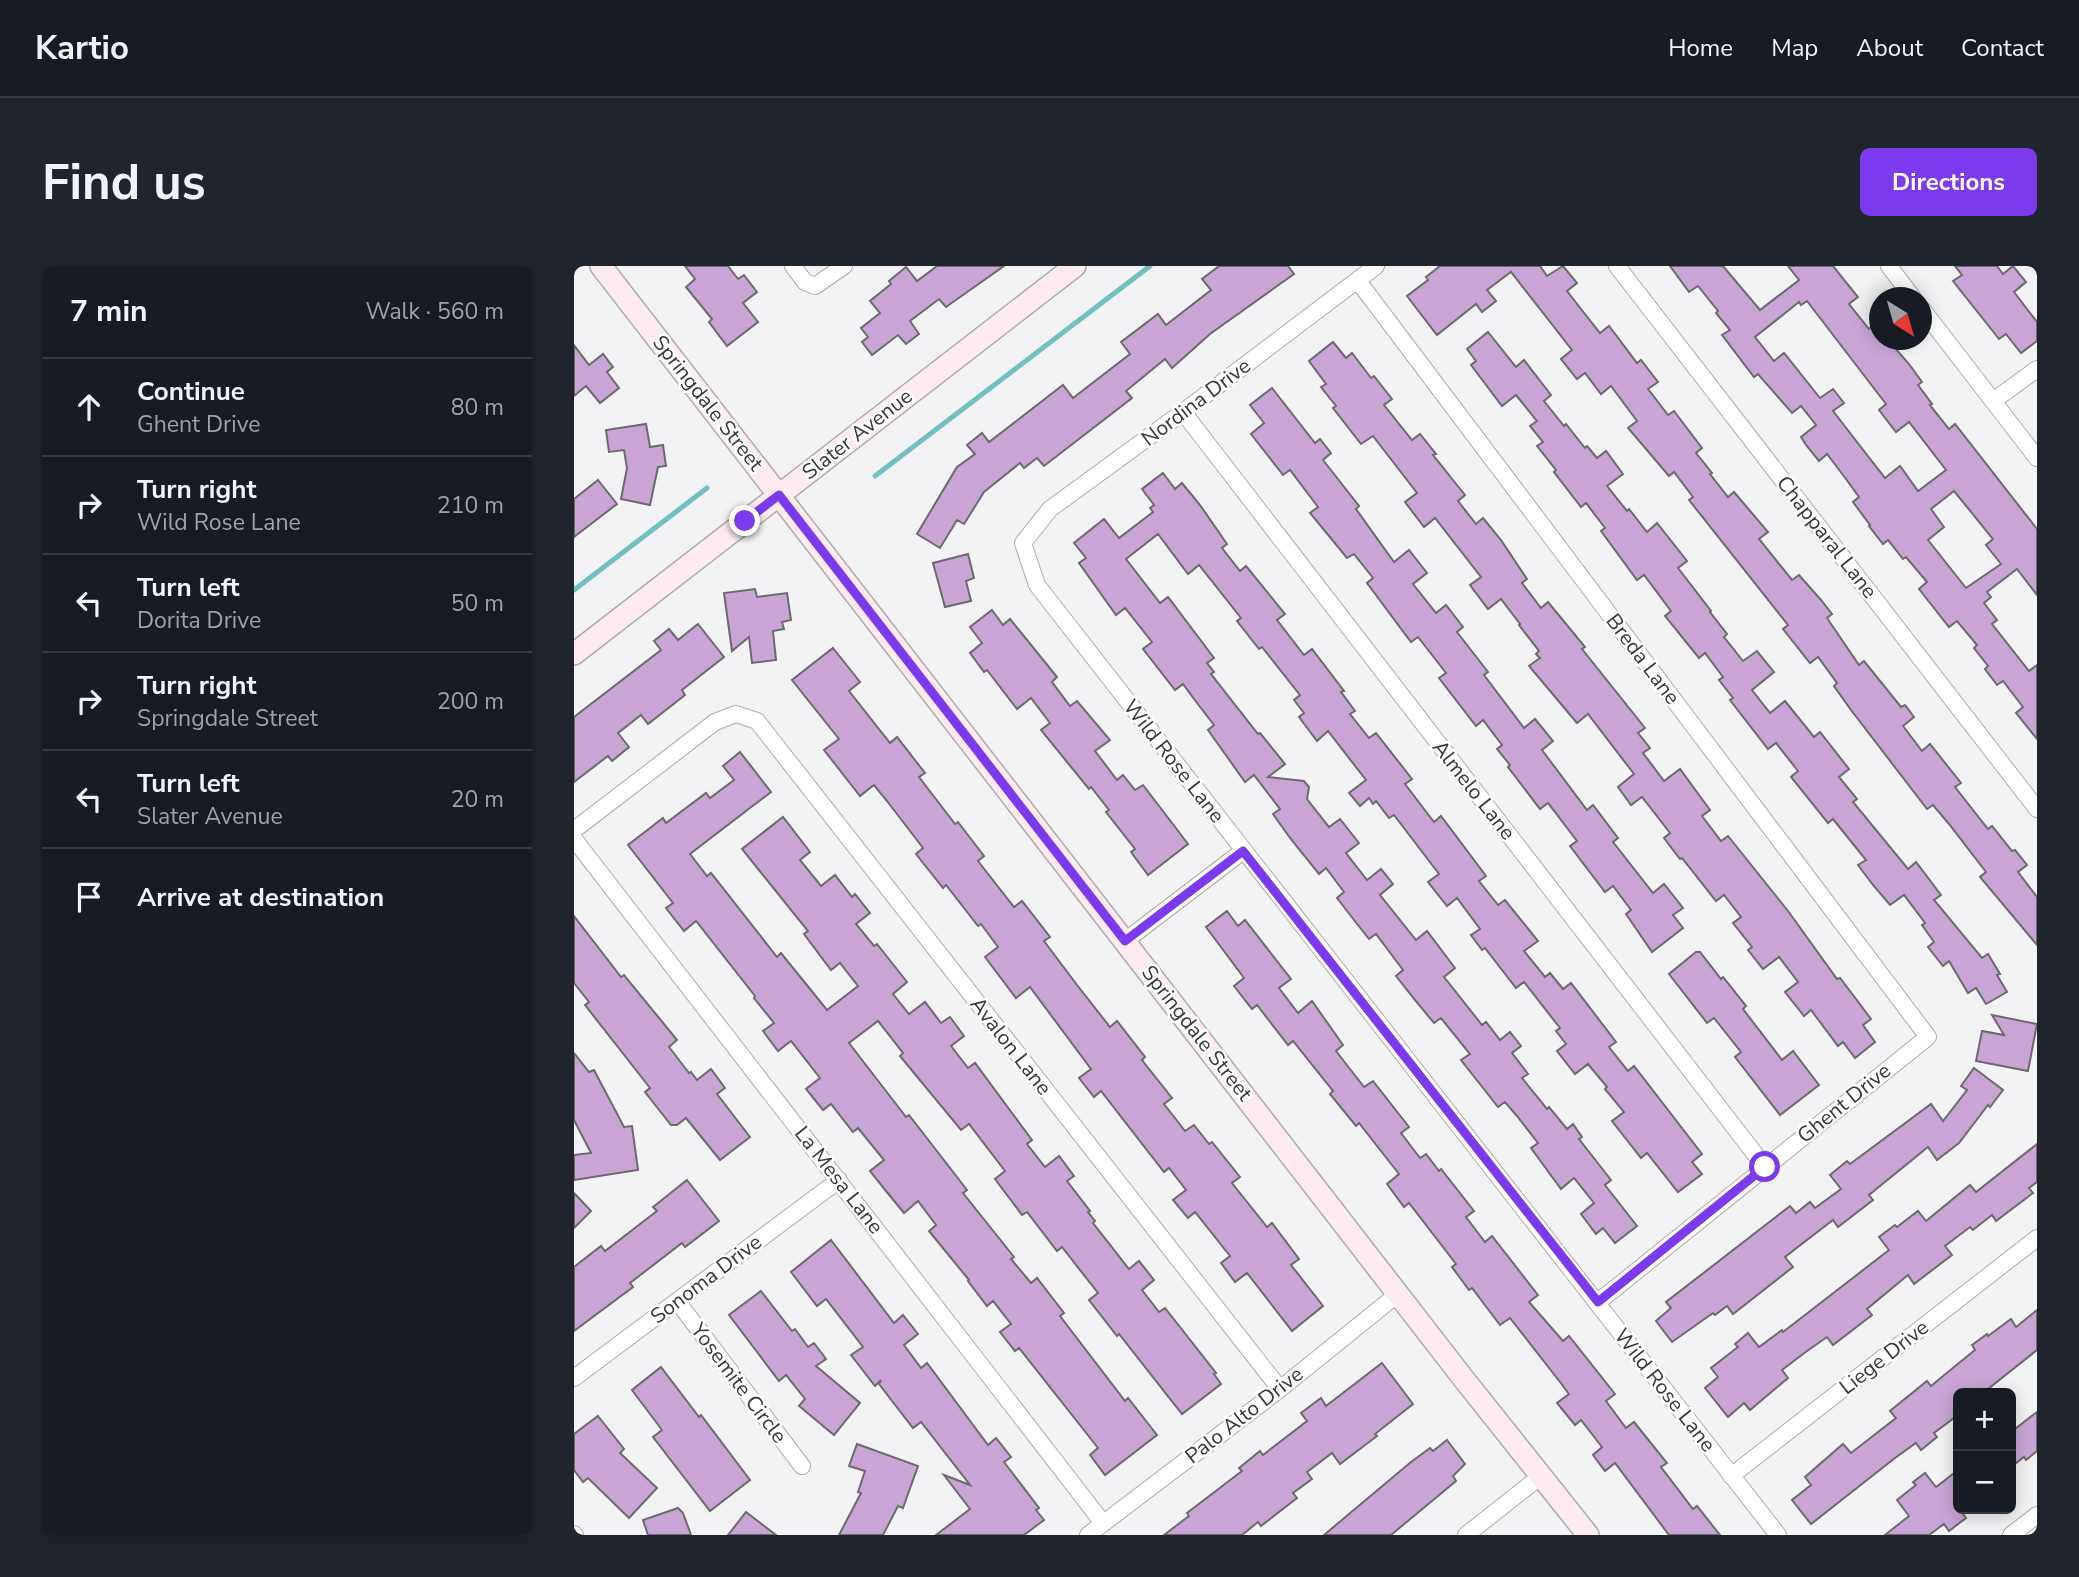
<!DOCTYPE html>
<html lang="en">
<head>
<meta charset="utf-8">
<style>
	:root { --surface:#171b24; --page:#20242c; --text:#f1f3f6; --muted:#9ea1a6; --line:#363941; --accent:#7c3aed }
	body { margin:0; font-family:"Nunito Sans",sans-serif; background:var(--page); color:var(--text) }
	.controls { position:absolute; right:21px; bottom:21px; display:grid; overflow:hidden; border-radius:10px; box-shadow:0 4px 18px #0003 }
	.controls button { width:63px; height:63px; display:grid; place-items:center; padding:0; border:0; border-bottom:2px solid var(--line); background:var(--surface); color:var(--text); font:35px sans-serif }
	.compass { position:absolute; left:1295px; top:21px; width:63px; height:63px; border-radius:50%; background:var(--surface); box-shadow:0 4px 18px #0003; rotate:143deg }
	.stop { position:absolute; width:21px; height:21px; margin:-16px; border:5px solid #7c3aed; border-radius:50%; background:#fff }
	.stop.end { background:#7c3aed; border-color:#fff; box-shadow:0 2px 7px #0008 }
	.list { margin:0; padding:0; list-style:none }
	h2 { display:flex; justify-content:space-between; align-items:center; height:91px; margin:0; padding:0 28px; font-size:30px }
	h2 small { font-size:23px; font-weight:400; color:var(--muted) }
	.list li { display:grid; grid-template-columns:46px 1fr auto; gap:21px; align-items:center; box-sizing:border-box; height:98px; padding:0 28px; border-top:2px solid var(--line) }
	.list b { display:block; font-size:26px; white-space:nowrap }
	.list p { margin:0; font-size:23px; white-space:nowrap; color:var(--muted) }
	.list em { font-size:23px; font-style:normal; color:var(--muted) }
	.icon { flex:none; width:38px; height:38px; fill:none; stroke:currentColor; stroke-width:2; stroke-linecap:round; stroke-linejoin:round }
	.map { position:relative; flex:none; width:1463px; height:1269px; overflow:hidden; border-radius:10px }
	header { display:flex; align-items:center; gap:42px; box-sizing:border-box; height:98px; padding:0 35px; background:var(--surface); border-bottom:2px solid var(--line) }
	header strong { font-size:33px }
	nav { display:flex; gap:38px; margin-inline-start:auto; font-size:24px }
	.intro { display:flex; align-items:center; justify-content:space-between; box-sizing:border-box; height:168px; padding:0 42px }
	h1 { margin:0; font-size:49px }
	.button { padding:18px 32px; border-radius:10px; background:var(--accent); color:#fff; font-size:24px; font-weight:700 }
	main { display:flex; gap:42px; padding:0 42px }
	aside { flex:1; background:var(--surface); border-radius:10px; box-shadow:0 4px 18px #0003 }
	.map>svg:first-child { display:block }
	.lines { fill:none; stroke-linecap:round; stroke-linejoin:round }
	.stream { stroke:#73c0c2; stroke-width:5 }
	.building { fill:#c8a5d5; stroke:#6c6a6c; stroke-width:2; fill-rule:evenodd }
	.street-casing { stroke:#acacaf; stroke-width:18 }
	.secondary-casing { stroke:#acacaf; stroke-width:24 }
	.street { stroke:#fff; stroke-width:16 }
	.secondary { stroke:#fdebf0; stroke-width:21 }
	.route { stroke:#7c3aed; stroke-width:9 }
	.labels { text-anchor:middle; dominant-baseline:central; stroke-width:5; stroke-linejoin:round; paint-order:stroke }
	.street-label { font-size:21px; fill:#363738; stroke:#fff }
</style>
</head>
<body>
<header>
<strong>Kartio</strong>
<nav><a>Home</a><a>Map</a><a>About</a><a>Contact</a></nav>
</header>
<div class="intro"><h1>Find us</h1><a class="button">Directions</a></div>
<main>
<aside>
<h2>7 min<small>Walk · 560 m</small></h2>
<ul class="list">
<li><svg class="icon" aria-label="ahead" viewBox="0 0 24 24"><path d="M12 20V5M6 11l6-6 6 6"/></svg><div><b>Continue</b><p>Ghent Drive</p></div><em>80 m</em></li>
<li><svg class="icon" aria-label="right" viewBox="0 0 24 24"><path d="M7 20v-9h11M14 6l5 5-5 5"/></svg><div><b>Turn right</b><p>Wild Rose Lane</p></div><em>210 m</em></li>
<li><svg class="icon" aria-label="left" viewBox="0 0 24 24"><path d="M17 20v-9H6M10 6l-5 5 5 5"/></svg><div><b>Turn left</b><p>Dorita Drive</p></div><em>50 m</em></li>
<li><svg class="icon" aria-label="right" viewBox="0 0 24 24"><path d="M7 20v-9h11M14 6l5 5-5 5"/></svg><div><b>Turn right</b><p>Springdale Street</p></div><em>200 m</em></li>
<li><svg class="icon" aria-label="left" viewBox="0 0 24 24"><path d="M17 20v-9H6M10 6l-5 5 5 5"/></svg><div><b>Turn left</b><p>Slater Avenue</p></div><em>20 m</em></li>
<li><svg class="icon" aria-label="arrive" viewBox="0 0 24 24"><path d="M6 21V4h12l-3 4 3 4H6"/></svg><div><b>Arrive at destination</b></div></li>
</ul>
</aside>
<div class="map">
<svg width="1463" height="1269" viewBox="0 0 1463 1269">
	<rect width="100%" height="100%" fill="#f3f3f6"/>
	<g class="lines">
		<!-- stream -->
		<g class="stream">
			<polyline points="301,210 576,0"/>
			<polyline points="0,324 133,222"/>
		</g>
	</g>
	<!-- building -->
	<g class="building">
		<polygon points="111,0 154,0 164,13 170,9 183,26 169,37 184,56 153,80 135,56 138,53 112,21 121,13"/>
		<polygon points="363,0 430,0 372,41 365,33 336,55 345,68 332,78 324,69 298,89 288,76 294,71 287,62 306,47 296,35 317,18 315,15 332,1 343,15"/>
		<polygon points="645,0 714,0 720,8 636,68 598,102 591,93 552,125 558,132 470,200 463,192 450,202 446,197 410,226 390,258 383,254 366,282 343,268 383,201 401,188 393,179 408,167 415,176 489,119 499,132 556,88 547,76 584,48 592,59 637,24 628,13"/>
		<polygon points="866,0 966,0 973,10 989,0 1003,17 993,25 1007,43 1026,67 1035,60 1063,97 1067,94 1084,116 1074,123 1094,149 1100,145 1128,182 1122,187 1138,207 1136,208 1154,231 1160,226 1194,266 1185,273 1218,314 1225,309 1247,334 1258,348 1253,352 1285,399 1290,395 1327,441 1331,439 1340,451 1329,460 1348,485 1356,478 1387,517 1381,521 1414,563 1418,560 1438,585 1441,584 1453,599 1444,606 1463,631 1463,679 1406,611 1412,606 1375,558 1359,539 1353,543 1277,444 1260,420 1263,417 1244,391 1236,397 1209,363 1214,359 1115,234 1119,231 1100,206 1095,210 1054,162 1063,155 1037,120 1027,128 1011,107 1003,113 987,93 998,84 937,6 913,24 922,35 908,46 902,38 863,69 833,30 854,14 852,11"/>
		<path d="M1096,0H1149L1186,44L1225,14L1214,0H1259L1284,31L1275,38L1295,63L1297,61L1306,74L1312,79L1316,76L1335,98L1348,116L1344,119L1358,138L1356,139L1375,163L1381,158L1463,263V329L1443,303L1413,326L1417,331L1410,337L1423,354L1418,358L1455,405L1463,399V473L1442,447L1449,441L1429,415L1423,419L1411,403L1414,400L1400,382L1403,379L1383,355L1375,361L1345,323L1353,316L1332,291L1329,293L1314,274L1309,278L1295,260L1296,259L1279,236L1285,231L1272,213L1253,188L1245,195L1232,179L1227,171L1242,159L1227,140L1218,147L1184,108L1180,111L1148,69L1156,64L1142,47L1144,45L1124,20L1115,26ZM1233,35L1312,138L1305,144L1322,166L1335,156L1372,204L1344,225L1326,200L1311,212L1259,145L1270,137L1259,123L1246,132L1210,87L1200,95L1181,71L1225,36L1227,39ZM1380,225L1419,273L1412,279L1427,298L1392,322L1354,274L1370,261L1357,243Z"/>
		<polygon points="1381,0 1423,0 1429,8 1439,0 1452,16 1440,26 1463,56 1463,75 1447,87 1432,68 1425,73 1379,15 1388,9"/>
		<polygon points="914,66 942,101 950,94 977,129 970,135 990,160 992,158 1011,182 1013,180 1023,192 1032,185 1049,208 1033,220 1053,245 1055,243 1073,266 1083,257 1113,295 1104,302 1137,345 1136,346 1153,368 1150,371 1169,395 1183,385 1200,406 1178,424 1196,447 1211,435 1240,471 1246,466 1275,503 1265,511 1283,533 1279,536 1334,603 1342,596 1367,629 1360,634 1408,692 1414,688 1426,708 1423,709 1433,726 1412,738 1402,722 1394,727 1375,695 1369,700 1354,681 1360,676 1348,659 1351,657 1330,629 1316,639 1299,619 1284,599 1292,594 1259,553 1254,557 1217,511 1224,505 1202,477 1194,483 1156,434 1159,432 1145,414 1149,411 1131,387 1125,392 1091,350 1097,345 1070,309 1063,314 1027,265 1031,262 1012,237 1007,241 980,206 982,204 963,180 969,176 956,160 963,155 942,129 928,140 897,99 902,95 893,83"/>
		<polygon points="759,76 772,92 778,87 797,112 800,110 818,133 810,139 838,174 846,168 862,188 859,189 891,229 884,235 902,258 909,252 927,274 953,313 948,317 967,342 974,336 1011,381 1008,383 1071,462 1064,467 1076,482 1069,487 1090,515 1106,503 1136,544 1128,550 1147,575 1154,570 1214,645 1263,713 1266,712 1279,729 1297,753 1289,759 1301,776 1281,792 1269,776 1264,780 1237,744 1230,750 1211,726 1224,716 1205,691 1189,703 1174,684 1178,681 1159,657 1167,651 1150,629 1142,635 1108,592 1106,593 1090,572 1096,567 1068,531 1057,539 1044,521 1060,508 1014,448 1003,457 955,400 966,392 962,388 965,385 945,359 946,358 927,333 914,343 896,319 907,311 861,252 850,261 831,236 843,227 799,170 787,178 759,142 762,140 747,121 752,118 735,95"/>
		<polygon points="0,79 15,99 29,88 39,101 33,106 45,122 26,137 12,120 0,130"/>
		<polygon points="698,122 741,177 746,173 757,187 749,194 785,240 782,243 820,296 835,284 853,307 839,318 862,347 872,339 889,361 883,366 914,406 910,409 950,462 961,453 979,475 968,484 1013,544 1019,539 1044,572 1039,576 1079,627 1090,618 1109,642 1099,649 1109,662 1078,686 1052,648 1057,644 1039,620 1031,626 996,580 1003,575 974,537 966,543 934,501 936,499 923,483 928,479 909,454 902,460 865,412 872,407 844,371 837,376 793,317 799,312 780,288 773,292 736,247 744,241 716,204 709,209 677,168 690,157 676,139"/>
		<polygon points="72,158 76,181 89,179 92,200 84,201 76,239 47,233 53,202 50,184 35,186 32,164"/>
		<polygon points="589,207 601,223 608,217 626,239 653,278 648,282 666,305 672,300 711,348 703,354 730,389 738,383 770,425 767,426 781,445 776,448 795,472 802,467 838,513 831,518 860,556 867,550 912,610 905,615 924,639 931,634 964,675 950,685 971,711 976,707 989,723 997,717 1042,776 1035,781 1054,805 1060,800 1128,888 1118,896 1128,908 1104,926 1073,887 1067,892 1038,855 1050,846 1031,823 1033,821 1014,798 1001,808 983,785 992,778 982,765 986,762 950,716 942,722 911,682 908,684 897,669 906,663 883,632 873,640 854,616 865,608 820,549 815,552 802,535 799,538 795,532 786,540 775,527 792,514 754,465 743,475 725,451 730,447 720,434 726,429 688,381 685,383 663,355 667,352 625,299 614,308 584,268 552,293 586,337 594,331 640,392 633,397 640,406 637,408 684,468 686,467 711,498 694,511 730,515 735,521 733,533 755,561 766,553 785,577 772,587 793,614 807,603 819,618 806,629 842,674 853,665 881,702 870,711 908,759 912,756 926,774 936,766 947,780 938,787 954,808 948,812 973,843 975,841 993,863 999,858 1008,871 1005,873 1037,914 1031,919 1063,960 1041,977 1029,962 1022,968 1007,948 1020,937 1000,912 987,923 957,882 964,877 943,850 931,836 924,841 887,794 896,788 867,752 860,757 841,734 822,710 829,704 802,668 795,673 780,654 763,632 770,626 752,602 745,608 716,572 699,548 706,543 680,509 671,516 634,464 640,459 620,433 609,418 601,424 569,383 578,376 551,342 542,349 505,297 512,292 500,277 530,253 545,272 579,246 576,242 580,239 568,223"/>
		<polygon points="24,214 43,238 0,271 0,233"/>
		<polygon points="394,288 400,312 392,315 397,335 371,341 359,297"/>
		<polygon points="181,323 183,331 213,327 217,354 208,356 210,363 199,365 202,394 178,397 175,371 158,385 150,327"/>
		<polygon points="418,344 429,359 436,353 483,411 478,416 496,440 503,435 536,474 521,485 543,514 549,509 561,524 569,519 614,578 574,609 557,586 561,583 532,546 535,544 517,521 515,523 467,464 476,457 457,432 443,443 413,404 410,406 396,387 408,377 396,361"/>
		<polygon points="124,358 150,391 108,424 111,429 74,458 67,449 44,467 55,481 38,495 34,490 0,516 0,451 87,384 80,375 95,363 104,374"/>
		<polygon points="259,382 286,416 275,425 316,477 323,471 351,507 345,511 381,558 384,556 410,590 404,595 440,641 448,635 476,671 470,675 503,719 536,761 543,755 571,791 568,794 598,832 590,838 611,865 620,859 635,878 638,876 666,911 658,917 693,961 698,957 725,993 717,999 749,1040 718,1065 673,1007 661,1016 647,997 656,990 621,946 614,952 599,934 612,924 595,902 590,906 527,825 520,831 505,812 517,803 456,721 442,732 411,691 424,681 407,658 404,660 372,619 369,622 342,588 349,582 313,535 300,519 286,530 250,484 265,473 218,414"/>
		<polygon points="166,486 197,526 116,588 133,610 137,607 203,691 207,687 253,744 284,720 266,697 257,704 230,668 234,665 168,583 209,551 236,586 226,594 247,620 261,609 278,631 281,628 296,647 282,658 300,680 303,678 333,716 319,728 335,748 351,736 367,757 376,751 390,770 377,780 394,802 401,797 458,874 453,878 471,901 485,890 500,910 493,915 516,945 514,946 521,955 519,957 555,1003 565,995 580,1014 568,1024 585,1046 591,1042 642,1107 640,1108 647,1118 608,1148 545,1068 543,1070 515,1034 524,1027 488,981 483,985 453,946 448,949 421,913 431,905 395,858 387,864 326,790 329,787 304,755 275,777 332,851 335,849 393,924 389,927 440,991 437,993 457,1017 463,1012 490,1047 486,1050 551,1135 554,1132 583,1169 531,1209 516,1189 524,1182 445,1082 441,1085 426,1066 437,1058 419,1035 413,1040 394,1015 395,1014 355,965 362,959 344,935 330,947 312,925 296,905 310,894 284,862 279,866 257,838 249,844 232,823 246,812 217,775 204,785 189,765 200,757 180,732 181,730 122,655 110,665 92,642 99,637 54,579 89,552 92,557 132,527 136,532 160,514 149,500"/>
		<polygon points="653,645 664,660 671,654 717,713 705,722 724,747 738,735 769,779 762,785 790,821 799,815 835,861 827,867 846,892 852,888 865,905 867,903 900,945 892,951 911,976 918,970 964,1029 955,1036 989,1075 995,1070 1041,1128 1032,1135 1052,1162 1060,1156 1093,1197 1087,1201 1119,1243 1123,1240 1146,1269 1095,1269 1041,1197 1031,1205 1019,1189 1028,1181 1007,1154 1001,1159 983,1137 995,1128 986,1116 936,1052 926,1059 898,1022 895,1024 878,1001 882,998 835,937 830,941 813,918 825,908 785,857 782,860 756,828 759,825 719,775 714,779 683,739 678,743 660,720 670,712 632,661"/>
		<polygon points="0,650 47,711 50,709 103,774 95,781 115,807 117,806 123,814 137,803 151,822 143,828 176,871 146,894 112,852 103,859 97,859 71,826 76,822 11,739 15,736 0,717"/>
		<polygon points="1122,686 1126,686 1147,713 1149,711 1172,740 1169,743 1208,794 1219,785 1245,819 1206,849 1161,791 1167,786 1140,752 1133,757 1095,708"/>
		<polygon points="1418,749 1463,758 1454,805 1402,795 1408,765 1430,769"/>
		<polygon points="0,787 15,806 20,804 50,861 58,860 64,904 0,914 0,889 17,887 0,854"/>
		<polygon points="1400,802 1429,824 1416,841 1414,839 1385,877 1363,894 1354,881 1295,929 1299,934 1264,961 1259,954 1211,991 1219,1001 1159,1048 1153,1040 1141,1049 1139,1047 1098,1076 1082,1055 1097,1042 1092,1036 1216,940 1222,947 1236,936 1241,942 1267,923 1256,909 1273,895 1276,898 1357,838 1369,855 1393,824 1387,820"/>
		<polygon points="1463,878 1463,916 1455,922 1459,927 1422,955 1418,949 1399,964 1396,961 1371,980 1378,989 1340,1018 1334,1009 1293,1043 1298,1049 1259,1079 1253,1071 1233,1085 1208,1104 1214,1112 1176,1144 1170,1137 1154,1151 1131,1122 1144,1111 1137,1102 1164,1081 1161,1078 1174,1067 1185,1081 1208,1064 1209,1066 1315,984 1305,971 1321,959 1323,961 1344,945 1352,955 1396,919 1402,926"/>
		<polygon points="113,914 145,955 111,981 108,977 56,1017 59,1021 0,1065 0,1001 27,980 31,985 83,945 79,941"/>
		<polygon points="0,927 17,945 0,962"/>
		<polygon points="257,974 320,1057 329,1049 344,1068 330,1079 347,1102 353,1097 414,1179 422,1172 437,1191 430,1196 465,1242 462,1244 470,1254 450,1269 362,1269 396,1243 370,1209 396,1219 347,1156 339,1162 305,1118 307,1114 301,1120 277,1089 289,1081 252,1033 243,1040 217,1006"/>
		<polygon points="187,1025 218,1065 221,1063 234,1081 240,1077 252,1093 242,1100 286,1137 260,1169 225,1140 231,1133 212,1109 205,1115 155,1049"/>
		<polygon points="1463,1044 1463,1084 1409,1127 1384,1127 1384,1149 1360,1167 1363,1171 1347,1184 1342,1177 1321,1192 1237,1258 1218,1234 1237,1219 1231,1211 1269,1178 1277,1187 1322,1152 1316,1145 1353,1115 1357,1120 1380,1101 1401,1084 1398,1079 1413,1068 1414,1070 1437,1053 1442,1061"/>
		<polygon points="808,1097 839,1138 801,1168 803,1170 766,1198 758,1187 733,1206 738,1213 719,1227 723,1232 687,1260 684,1256 668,1269 590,1269 615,1250 613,1247 668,1205 665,1202 686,1185 689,1189 733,1155 727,1147 747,1132 752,1140"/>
		<polygon points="87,1101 125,1151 127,1149 176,1214 136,1245 79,1171 88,1164 58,1124"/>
		<polygon points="1463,1146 1463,1185 1452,1194 1450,1191 1437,1201 1437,1166"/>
		<polygon points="24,1150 50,1183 46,1187 83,1222 55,1252 14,1212 9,1216 0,1204 0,1168"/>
		<polygon points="873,1174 891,1198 879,1210 882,1215 817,1269 750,1269 837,1196 856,1182 859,1185"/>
		<polygon points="283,1178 344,1200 329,1242 324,1240 309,1269 265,1269 287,1227 284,1226 291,1205 275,1200"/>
		<polygon points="1384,1204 1383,1243 1389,1243 1387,1245 1392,1252 1375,1265 1370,1258 1355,1269 1311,1269 1335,1250 1323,1234 1342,1219 1339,1216 1351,1207 1362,1221"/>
		<polygon points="104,1242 109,1247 117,1269 74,1269 69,1254"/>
		<polygon points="172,1246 202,1269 154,1269"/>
	</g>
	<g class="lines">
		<defs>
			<g id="street">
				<polyline points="219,0 231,16 241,20 270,0"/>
				<polyline points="802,0 609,146 476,243 449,277 463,319 1204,1269"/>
				<polyline points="1043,0 1463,543"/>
				<polyline points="1315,0 1339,32"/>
				<polyline points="784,15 1354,771 1024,1036"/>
				<polyline points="1348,43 1463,192"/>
				<polyline points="1419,135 1463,103"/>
				<polyline points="609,146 1191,901"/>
				<polyline points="0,564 141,456 162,448 183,455 706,1123"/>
				<polyline points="0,573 529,1257"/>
				<polyline points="551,675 669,585"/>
				<polyline points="103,1035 228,1200"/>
				<polyline points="0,1112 265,914"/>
				<polyline points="1157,1210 1463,972"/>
				<polyline points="0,1268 1,1269"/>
				<polyline points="514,1269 706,1123 825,1027"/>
				<polyline points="892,1269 967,1210"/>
				<polyline points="1437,1269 1463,1249"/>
			</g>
			<g id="secondary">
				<polyline points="27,0 889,1112 1014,1269"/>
				<polyline points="0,388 501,0"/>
			</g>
		</defs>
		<!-- street casing -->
		<use href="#street" class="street-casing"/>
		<!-- secondary casing -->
		<use href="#secondary" class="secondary-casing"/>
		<!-- street -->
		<use href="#street" class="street"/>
		<!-- secondary -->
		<use href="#secondary" class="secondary"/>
	</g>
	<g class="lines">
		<!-- route -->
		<polyline class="route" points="171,255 205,229 551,675 669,585 1024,1036 1191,901"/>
	</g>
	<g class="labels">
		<!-- street labels -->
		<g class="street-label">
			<text transform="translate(622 136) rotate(-37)">Nordina Drive</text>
			<text transform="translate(134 137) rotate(52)">Springdale Street</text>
			<text transform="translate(283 168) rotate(-38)">Slater Avenue</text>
			<text transform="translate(1253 271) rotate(52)">Chapparal Lane</text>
			<text transform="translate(1069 393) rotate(53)">Breda Lane</text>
			<text transform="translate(600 495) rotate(52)">Wild Rose Lane</text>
			<text transform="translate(900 524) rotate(52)">Almelo Lane</text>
			<text transform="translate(623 767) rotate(52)">Springdale Street</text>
			<text transform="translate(437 780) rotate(52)">Avalon Lane</text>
			<text transform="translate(1270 837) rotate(-39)">Ghent Drive</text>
			<text transform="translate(265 914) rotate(52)">La Mesa Lane</text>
			<text transform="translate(132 1013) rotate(-37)">Sonoma Drive</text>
			<text transform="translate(1310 1091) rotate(-38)">Liege Drive</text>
			<text transform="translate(165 1117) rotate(53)">Yosemite Circle</text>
			<text transform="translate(1091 1124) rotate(52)">Wild Rose Lane</text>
			<text transform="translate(670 1149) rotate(-38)">Palo Alto Drive</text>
		</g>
	</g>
</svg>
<div class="controls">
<button>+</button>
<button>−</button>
</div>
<svg class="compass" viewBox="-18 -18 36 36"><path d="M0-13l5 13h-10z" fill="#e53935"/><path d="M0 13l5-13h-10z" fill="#9ea1a6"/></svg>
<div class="stop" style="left:1191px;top:901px"></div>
<div class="stop end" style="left:171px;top:255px"></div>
</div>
</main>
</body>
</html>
